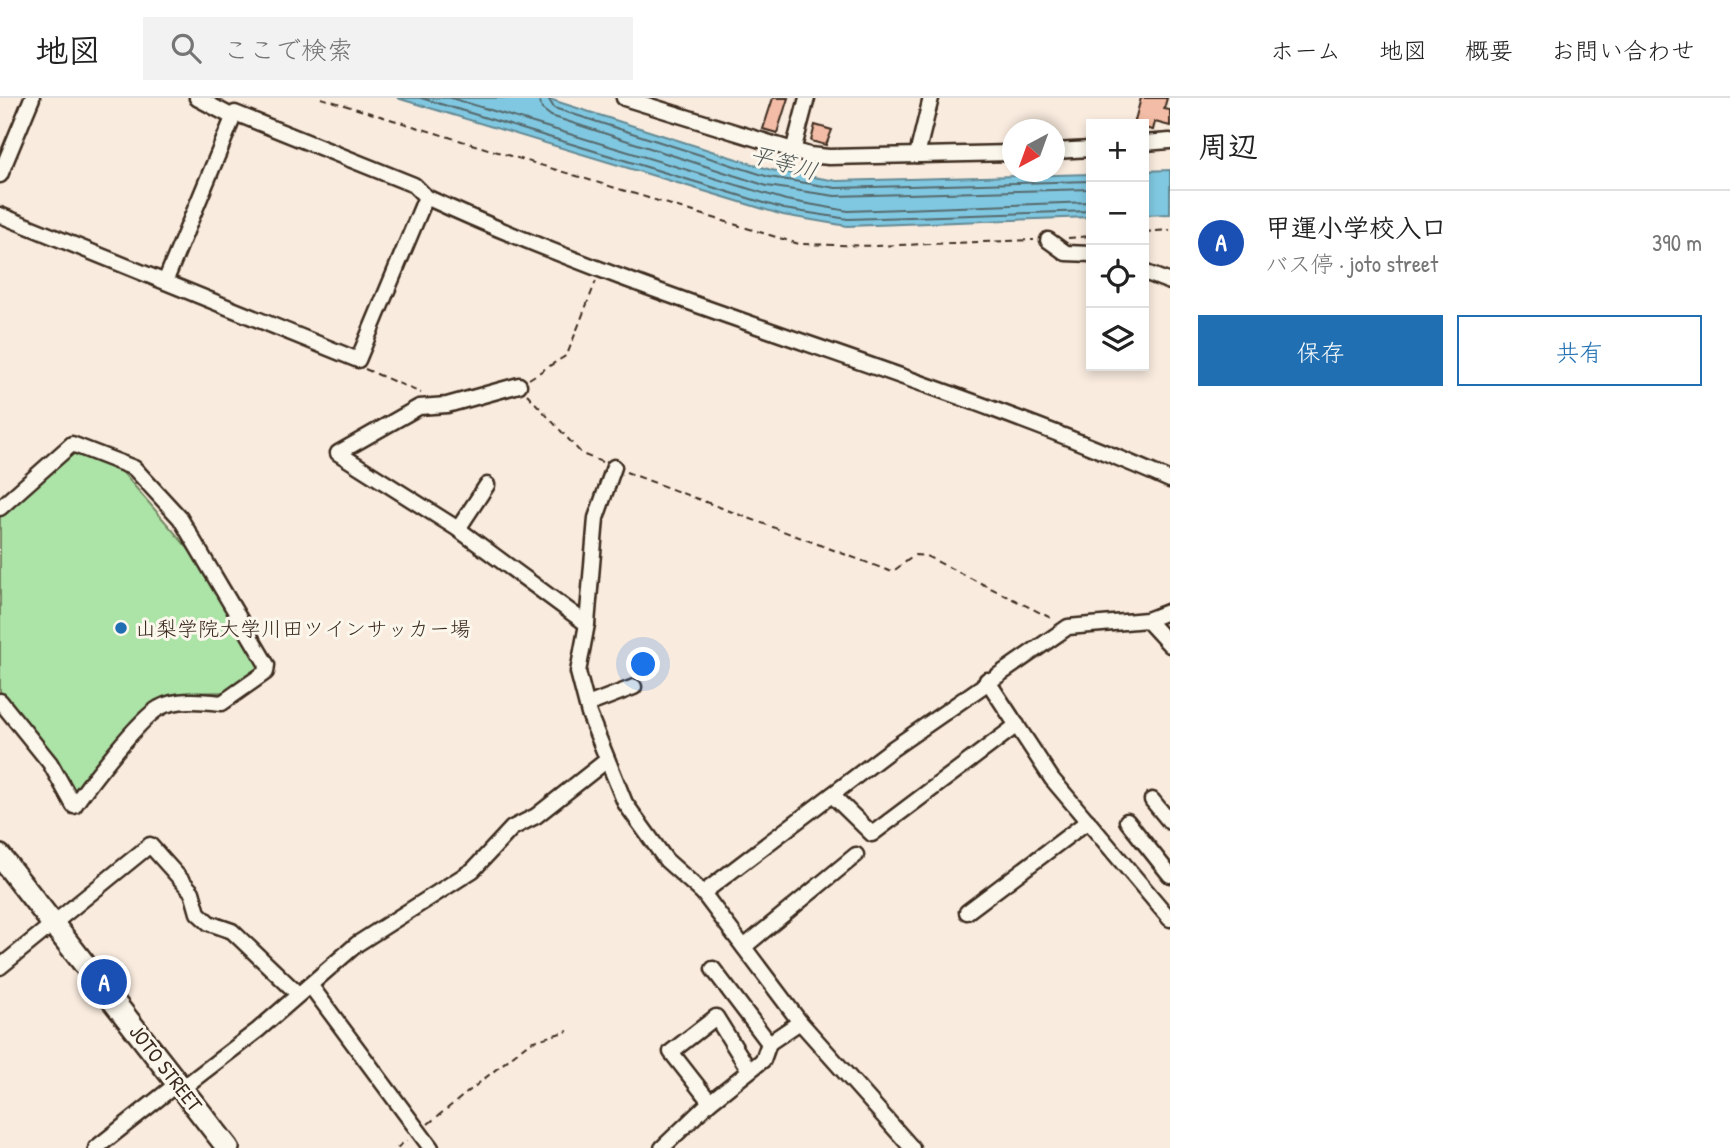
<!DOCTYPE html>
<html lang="ja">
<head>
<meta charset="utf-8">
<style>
	:root { --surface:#fff; --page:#f2f2f2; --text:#222; --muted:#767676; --line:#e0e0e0; --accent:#1f6fb2 }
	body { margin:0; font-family:"Patrick Hand","Klee One",sans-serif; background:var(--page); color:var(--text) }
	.controls { position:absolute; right:21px; top:21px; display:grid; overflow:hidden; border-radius:0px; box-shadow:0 4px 10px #0003 }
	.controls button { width:63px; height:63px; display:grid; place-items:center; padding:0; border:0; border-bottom:2px solid var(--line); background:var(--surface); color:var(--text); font:35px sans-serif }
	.compass { position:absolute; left:1002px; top:21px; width:63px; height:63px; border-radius:50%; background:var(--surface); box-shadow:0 4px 10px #0003; rotate:221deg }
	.you { position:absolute; left:644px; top:567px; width:24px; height:24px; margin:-18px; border:5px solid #fff; border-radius:50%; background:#1a73e8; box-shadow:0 0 0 10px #1a73e833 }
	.badge { display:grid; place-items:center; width:46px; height:46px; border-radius:50%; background:var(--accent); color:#fff; font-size:23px; font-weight:700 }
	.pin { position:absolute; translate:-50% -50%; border:4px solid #fff; box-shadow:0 2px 7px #0006 }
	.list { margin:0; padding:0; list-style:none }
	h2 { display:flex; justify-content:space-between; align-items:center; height:91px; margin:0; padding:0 28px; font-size:30px }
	h2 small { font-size:23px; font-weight:400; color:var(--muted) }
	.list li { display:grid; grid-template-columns:46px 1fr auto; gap:21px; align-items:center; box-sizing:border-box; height:105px; padding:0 28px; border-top:2px solid var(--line) }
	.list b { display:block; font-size:26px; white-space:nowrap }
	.list p { margin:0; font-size:23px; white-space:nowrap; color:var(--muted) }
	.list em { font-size:23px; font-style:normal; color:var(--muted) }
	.actions { display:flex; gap:14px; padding:21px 28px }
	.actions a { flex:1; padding:16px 0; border:2px solid var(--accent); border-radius:0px; text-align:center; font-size:24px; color:var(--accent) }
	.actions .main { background:var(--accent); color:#fff }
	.icon { flex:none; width:38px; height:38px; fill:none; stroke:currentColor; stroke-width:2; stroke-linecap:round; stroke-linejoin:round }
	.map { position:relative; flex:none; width:1170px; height:1050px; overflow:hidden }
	header { display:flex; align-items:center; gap:42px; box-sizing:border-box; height:98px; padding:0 35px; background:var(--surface); border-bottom:2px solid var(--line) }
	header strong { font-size:33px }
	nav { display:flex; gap:38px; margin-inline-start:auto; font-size:24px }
	.search { width:490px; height:63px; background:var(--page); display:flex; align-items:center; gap:18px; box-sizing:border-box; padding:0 24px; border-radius:0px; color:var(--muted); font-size:26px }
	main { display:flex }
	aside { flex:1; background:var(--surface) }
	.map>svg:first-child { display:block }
	.green { fill:#ace3a7; stroke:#748662; stroke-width:2 }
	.water { fill:#80c8e1; stroke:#648993; stroke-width:2 }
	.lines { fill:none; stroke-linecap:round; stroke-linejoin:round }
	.shore { stroke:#57696c; stroke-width:2 }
	.building { fill:#f3bca6; stroke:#3b2a1e; stroke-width:2 }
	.minor-casing { stroke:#3b2a1e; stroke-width:19 }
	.highway-casing { stroke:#3b2a1e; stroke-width:26 }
	.path { stroke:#3b2a1e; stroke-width:2; stroke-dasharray:7 5; stroke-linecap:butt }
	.minor { stroke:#fbf7ec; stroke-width:14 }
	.highway { stroke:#fbf7ec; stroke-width:21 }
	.poi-dot { fill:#1f6fb2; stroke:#fbf7ec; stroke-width:2.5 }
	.labels { text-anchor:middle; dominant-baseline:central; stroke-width:6; stroke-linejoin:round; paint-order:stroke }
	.poi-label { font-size:21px; fill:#3b2a1e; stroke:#fbf7ec; text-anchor:start }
	.street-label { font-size:21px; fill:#3b2a1e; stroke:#fbf7ec }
	.water-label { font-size:23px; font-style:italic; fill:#505958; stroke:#fbf7ec }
</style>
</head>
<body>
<header>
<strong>地図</strong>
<div class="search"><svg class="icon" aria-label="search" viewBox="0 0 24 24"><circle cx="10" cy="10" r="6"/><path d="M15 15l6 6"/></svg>ここで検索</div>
<nav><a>ホーム</a><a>地図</a><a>概要</a><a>お問い合わせ</a></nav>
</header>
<main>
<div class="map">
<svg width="1170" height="1050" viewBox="0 0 1170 1050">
	<rect width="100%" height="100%" fill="#f9ebde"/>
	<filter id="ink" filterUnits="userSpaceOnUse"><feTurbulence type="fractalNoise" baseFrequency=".0143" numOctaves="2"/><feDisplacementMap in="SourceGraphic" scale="14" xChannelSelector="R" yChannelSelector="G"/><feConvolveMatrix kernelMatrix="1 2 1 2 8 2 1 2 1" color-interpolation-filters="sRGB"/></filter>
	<g filter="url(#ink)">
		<!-- green -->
		<polygon class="green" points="72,353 119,370 193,456 264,567 228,594 183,595 75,699 0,609 0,419"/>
		<!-- water -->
		<g class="water">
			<polygon points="397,0 546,0 771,72 837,83 1091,76 1091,119 847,128 783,117"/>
			<polygon points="1170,72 1170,116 1144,117 1144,73"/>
		</g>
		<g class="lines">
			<!-- shore -->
			<g class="shore">
				<polyline points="421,0 784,111 848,121 1091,113"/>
				<polyline points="451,0 786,102 848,113 1091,104"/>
				<polyline points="539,0 542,11 551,18 767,88 835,98 1091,91"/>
				<polyline points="548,0 554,10 769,79 836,90 1091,83"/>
			</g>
		</g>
		<!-- building -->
		<g class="building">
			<polygon points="773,0 788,0 777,35 763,31"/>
			<polygon points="1141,0 1167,0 1164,11 1170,12 1170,28 1155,24 1153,32 1144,30 1144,26 1134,26"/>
			<polygon points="815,27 832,32 826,47 811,43"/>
		</g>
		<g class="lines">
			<defs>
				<g id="minor">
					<polyline points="197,0 231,18"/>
					<polyline points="624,0 809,57 829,59 1012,55"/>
					<polyline points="1144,45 1170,43"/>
					<polyline points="793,53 807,0"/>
					<polyline points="1054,53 1091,51"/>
					<polyline points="917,57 931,0"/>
					<polyline points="0,77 32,0"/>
					<path d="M426,99C667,210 927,275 1170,382"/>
					<polyline points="0,117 358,262 426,99 414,87 235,15 165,184"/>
					<polyline points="1048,142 1066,155 1091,156"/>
					<polyline points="1144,174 1170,184"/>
					<polyline points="519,287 447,307 419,309 338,355 458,431 587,526"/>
					<polyline points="614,369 596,420 587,526 578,574 589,616 625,705 666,762 703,795 800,924 912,1050"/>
					<path d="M0,410L72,346L134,370L180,420L267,567L266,574L222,605C203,603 176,600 159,610C139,621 88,687 74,708L50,665L0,603"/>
					<polyline points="458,431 487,387"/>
					<polyline points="1147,522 1170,547"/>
					<polyline points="987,582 1052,681 1170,821"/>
					<polyline points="587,607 634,589"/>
					<polyline points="832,697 872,736 1017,627"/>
					<polyline points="1152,702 1170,724"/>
					<polyline points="1127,723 1170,777"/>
					<polyline points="703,795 892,651 1068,529 1147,522 1170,513"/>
					<polyline points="967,814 1088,723"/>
					<polyline points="744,849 856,757"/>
					<polyline points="0,869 150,747 192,794 198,815 209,825 232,833 297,895"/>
					<polyline points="713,871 769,945"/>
					<polyline points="310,887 431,1050"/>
					<polyline points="710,1004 671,954 716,919 749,972"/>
					<polyline points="96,1050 178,985 189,985 258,932 357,846 473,772 512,730 536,718 607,662"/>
					<polyline points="662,1050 710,1004 763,962 769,945 800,924"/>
				</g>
				<polyline id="highway" points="0,758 228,1050"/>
			</defs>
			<!-- minor casing -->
			<use href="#minor" class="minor-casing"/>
			<!-- highway casing -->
			<use href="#highway" class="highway-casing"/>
			<!-- path -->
			<g class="path">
				<polyline points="321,0 799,146 875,148 1034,142"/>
				<polyline points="1144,134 1170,132"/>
				<polyline points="1068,140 1091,138"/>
				<polyline points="365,271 421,295"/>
				<polyline points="529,281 567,257 596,183"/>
				<polyline points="527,296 582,356 602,364"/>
				<polyline points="626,374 892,474 915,457 926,458 1055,522"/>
				<polyline points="428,1026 530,944 568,933"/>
				<polyline points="397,1050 407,1042"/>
			</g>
			<!-- minor -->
			<use href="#minor" class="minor"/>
			<!-- highway -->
			<use href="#highway" class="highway"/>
		</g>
	</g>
	<!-- markers -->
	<circle class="poi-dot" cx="121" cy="530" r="7"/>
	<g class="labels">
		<!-- poi labels -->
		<g class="poi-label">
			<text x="135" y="530">山梨学院大学川田ツインサッカー場</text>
		</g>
		<!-- street labels -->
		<g class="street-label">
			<text transform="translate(166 970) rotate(52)">JOTO STREET</text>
		</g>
		<!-- water labels -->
		<g class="water-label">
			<text transform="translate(784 64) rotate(16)">平等川</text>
		</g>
	</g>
</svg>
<div class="controls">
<button>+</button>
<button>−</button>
<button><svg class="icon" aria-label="locate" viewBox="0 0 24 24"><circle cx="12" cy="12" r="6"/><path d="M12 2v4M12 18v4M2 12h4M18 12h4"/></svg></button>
<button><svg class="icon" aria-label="layers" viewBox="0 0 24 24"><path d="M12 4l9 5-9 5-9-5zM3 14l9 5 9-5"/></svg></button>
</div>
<svg class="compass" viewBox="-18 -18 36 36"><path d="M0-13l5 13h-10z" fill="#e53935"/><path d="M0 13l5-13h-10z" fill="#767676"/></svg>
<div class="you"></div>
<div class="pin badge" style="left:104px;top:884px;background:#1a4fb4">A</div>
</div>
<aside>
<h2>周辺<small></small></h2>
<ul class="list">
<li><span class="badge" style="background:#1a4fb4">A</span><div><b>甲運小学校入口</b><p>バス停 · joto street</p></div><em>390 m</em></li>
</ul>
<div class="actions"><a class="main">保存</a><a>共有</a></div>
</aside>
</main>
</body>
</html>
